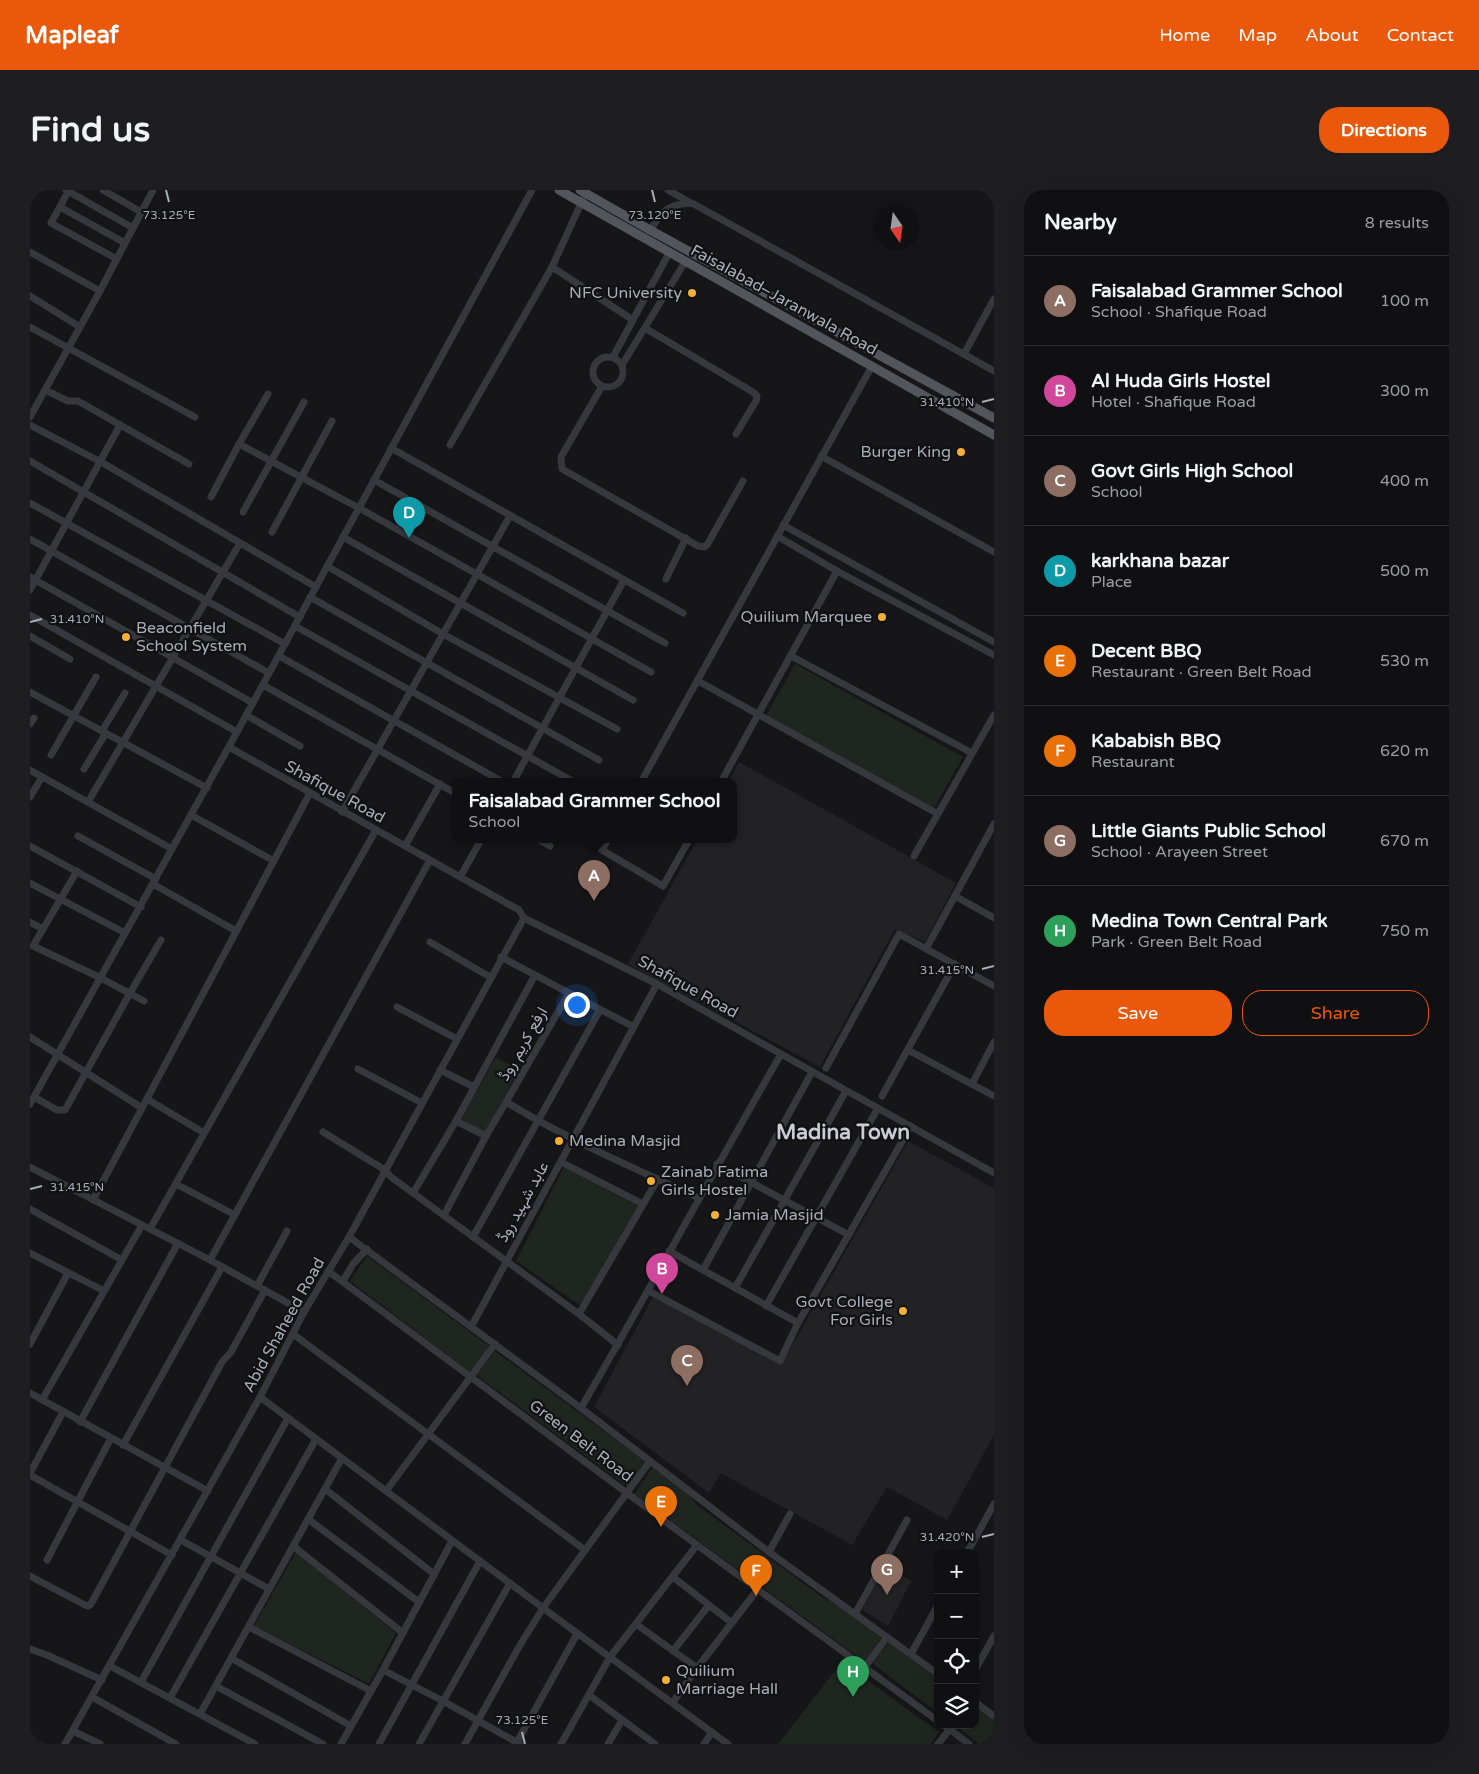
<!DOCTYPE html>
<html lang="en">
<head>
<meta charset="utf-8">
<style>
	:root { --surface:#101012; --page:#1e1e20; --text:#f1f3f6; --muted:#9c9d9f; --line:#303032; --accent:#ea580c }
	body { margin:0; font-family:"Varela Round",Vazirmatn,sans-serif; background:var(--page); color:var(--text) }
	.controls { position:absolute; right:15px; bottom:15px; display:grid; overflow:hidden; border-radius:10px; box-shadow:0 5px 20px #0002 }
	.controls button { width:45px; height:45px; display:grid; place-items:center; padding:0; border:0; border-bottom:1px solid var(--line); background:var(--surface); color:var(--text); font:25px sans-serif }
	.compass { position:absolute; left:844px; top:15px; width:45px; height:45px; border-radius:50%; background:var(--surface); box-shadow:0 5px 20px #0002; rotate:167deg }
	.you { position:absolute; left:546px; top:814px; width:18px; height:18px; margin:-12px; border:4px solid #fff; border-radius:50%; background:#1a73e8; box-shadow:0 0 0 8px #1a73e833 }
	.badge { display:grid; place-items:center; width:32px; height:32px; border-radius:50%; background:var(--accent); color:#fff; font-size:16px; font-weight:700 }
	.pin { position:absolute; translate:-50% -41px; filter:drop-shadow(0 1px 2px #0008) }
	.pin::after { content:''; position:absolute; top:26px; width:18px; height:15px; background:inherit; clip-path:polygon(0 0,100% 0,50% 100%) }
	.popup { position:absolute; left:422px; top:588px; width:285px; height:65px; box-sizing:border-box; display:grid; place-content:center; border-radius:10px; background:var(--surface); filter:drop-shadow(0 1px 4px #0005); font-size:16px; white-space:nowrap; color:var(--muted) }
	.popup b { font-size:19px; color:var(--text) }
	.popup::after { content:''; position:absolute; left:50%; top:100%; margin-left:-10px; border:10px solid transparent; border-top-color:var(--surface) }
	.list { margin:0; padding:0; list-style:none }
	h2 { display:flex; justify-content:space-between; align-items:center; height:65px; margin:0; padding:0 20px; font-size:21px }
	h2 small { font-size:16px; font-weight:400; color:var(--muted) }
	.list li { display:grid; grid-template-columns:32px 1fr auto; gap:15px; align-items:center; box-sizing:border-box; height:90px; padding:0 20px; border-top:1px solid var(--line) }
	.list b { display:block; font-size:19px; white-space:nowrap }
	.list p { margin:0; font-size:16px; white-space:nowrap; color:var(--muted) }
	.list em { font-size:16px; font-style:normal; color:var(--muted) }
	.actions { display:flex; gap:10px; padding:15px 20px }
	.actions a { flex:1; padding:11px 0; border:1px solid var(--accent); border-radius:20px; text-align:center; font-size:18px; color:var(--accent) }
	.actions .main { background:var(--accent); color:#fff }
	.icon { flex:none; width:28px; height:28px; fill:none; stroke:currentColor; stroke-width:2; stroke-linecap:round; stroke-linejoin:round }
	.map { position:relative; flex:none; width:964px; height:1554px; overflow:hidden; border-radius:20px }
	header { display:flex; align-items:center; gap:30px; box-sizing:border-box; height:70px; padding:0 25px; background:var(--accent); color:#fff }
	header strong { font-size:24px }
	nav { display:flex; gap:28px; margin-inline-start:auto; font-size:18px }
	.intro { display:flex; align-items:center; justify-content:space-between; box-sizing:border-box; height:120px; padding:0 30px }
	h1 { margin:0; font-size:35px }
	.button { padding:12px 22px; border-radius:20px; background:var(--accent); color:#fff; font-size:18px; font-weight:700 }
	main { display:flex; gap:30px; padding:0 30px }
	aside { flex:1; background:var(--surface); border-radius:20px; box-shadow:0 5px 20px #0002 }
	.map>svg:first-child { display:block }
	.built { fill:#222225 }
	.green { fill:#1e261f }
	.lines { fill:none; stroke-linecap:round; stroke-linejoin:round }
	.minor { stroke:#37383d; stroke-width:7 }
	.major { stroke:#53555c; stroke-width:9 }
	.ticks { fill:none; stroke:#a8adb8; stroke-width:2 }
	.poi-dot { fill:#f2b134; stroke:#111113; stroke-width:2 }
	.labels { text-anchor:middle; dominant-baseline:central; stroke-width:4.5; stroke-linejoin:round; paint-order:stroke }
	.poi-label { font-size:16px; fill:#a8adb8; stroke:#111113; text-anchor:start }
	.street-label { font-size:16px; fill:#a8adb8; stroke:#111113 }
	.district-label { font-size:21px; font-weight:bold; fill:#c9ccd4; stroke:#111113 }
	.ticks-label { font-size:12px; text-anchor:middle; fill:#a8adb8; stroke:#111113; stroke-width:4.5; stroke-linejoin:round; paint-order:stroke }
</style>
</head>
<body>
<header>
<strong>Mapleaf</strong>
<nav><a>Home</a><a>Map</a><a>About</a><a>Contact</a></nav>
</header>
<div class="intro"><h1>Find us</h1><a class="button">Directions</a></div>
<main>
<div class="map">
<svg width="964" height="1554" viewBox="0 0 964 1554">
	<rect width="100%" height="100%" fill="#161618"/>
	<!-- built -->
	<g class="built">
		<polygon points="709,572 926,693 895,752 865,739 790,877 598,774 667,650 703,650 703,592 698,592"/>
		<polygon points="878,951 964,998 964,1245 917,1330 857,1297 822,1355 691,1283 679,1303 564,1217 623,1107 751,1175"/>
		<polygon points="856,1375 881,1391 858,1436 832,1420"/>
	</g>
	<!-- green -->
	<g class="green">
		<polygon points="765,474 933,567 904,618 736,526"/>
		<polygon points="466,867 489,880 455,942 430,929"/>
		<polygon points="534,977 609,1016 551,1116 486,1071"/>
		<polygon points="337,1066 459,1156 440,1182 320,1091"/>
		<polygon points="465,1161 615,1271 598,1297 446,1185"/>
		<polygon points="623,1277 659,1304 667,1315 792,1407 810,1415 852,1447 835,1472 604,1304"/>
		<polygon points="266,1362 366,1443 339,1494 224,1436"/>
		<polygon points="858,1452 908,1488 908,1523 842,1473"/>
		<polygon points="812,1472 909,1542 901,1554 748,1554"/>
		<polygon points="945,1516 964,1530 964,1554 949,1554 925,1535 945,1535"/>
	</g>
	<g class="lines">
		<!-- minor -->
		<g class="minor">
			<polyline points="36,0 103,38"/>
			<polyline points="39,0 21,33 87,69"/>
			<polyline points="73,0 111,22"/>
			<polyline points="638,0 661,13"/>
			<polyline points="958,0 964,3"/>
			<polyline points="30,17 95,53"/>
			<path d="M620,40C633,21 637,14 662,13L964,181"/>
			<polyline points="0,62 70,101"/>
			<polyline points="522,77 603,130"/>
			<polyline points="0,106 50,137"/>
			<polyline points="0,137 165,227"/>
			<polyline points="615,138 723,202 727,206 726,211 706,244"/>
			<polyline points="934,164 964,109"/>
			<circle cx="578" cy="182" r="15"/>
			<polyline points="583,167 639,63"/>
			<polyline points="592,175 655,72"/>
			<polyline points="572,196 531,267 532,279 668,356 674,357 677,355 713,291"/>
			<polyline points="15,200 38,211 48,211 159,274"/>
			<polyline points="0,227 70,101 123,0"/>
			<polyline points="0,235 71,272 286,397"/>
			<polyline points="209,254 238,204"/>
			<polyline points="420,255 522,77 553,9"/>
			<polyline points="361,258 653,423"/>
			<polyline points="791,266 964,362"/>
			<polyline points="0,271 270,427"/>
			<polyline points="344,290 635,453"/>
			<polyline points="181,307 209,254 329,318 621,482"/>
			<polyline points="0,313 255,454"/>
			<polyline points="213,322 274,212"/>
			<polyline points="753,335 964,452"/>
			<polyline points="242,342 302,231"/>
			<polyline points="747,346 807,381 964,465"/>
			<polyline points="313,347 603,510"/>
			<polyline points="0,349 239,483"/>
			<polyline points="297,376 413,444 587,539"/>
			<polyline points="0,387 223,513"/>
			<polyline points="636,389 656,348"/>
			<polyline points="0,400 90,235"/>
			<polyline points="280,407 569,570"/>
			<polyline points="0,425 207,542"/>
			<polyline points="265,436 544,592"/>
			<polyline points="0,446 40,469"/>
			<polyline points="249,466 473,592"/>
			<polyline points="761,466 942,563"/>
			<polyline points="668,491 908,624"/>
			<polyline points="233,495 425,603"/>
			<polyline points="0,502 177,598"/>
			<polyline points="216,525 270,556"/>
			<polyline points="0,534 4,528"/>
			<polyline points="72,541 95,503"/>
			<path d="M199,557L489,720L494,728L627,794L751,864C683,982 619,1101 551,1218"/>
			<polyline points="21,565 66,487"/>
			<polyline points="54,579 76,543"/>
			<polyline points="0,580 142,659"/>
			<polyline points="483,592 594,390"/>
			<polyline points="611,592 842,176"/>
			<polyline points="691,592 807,381"/>
			<polyline points="0,607 12,587"/>
			<polyline points="58,612 210,353"/>
			<polyline points="312,622 480,326"/>
			<polyline points="161,625 244,671"/>
			<polyline points="48,646 126,689"/>
			<polyline points="509,650 520,656"/>
			<polyline points="578,650 572,660 633,696 659,650"/>
			<polyline points="0,656 111,717"/>
			<polyline points="375,656 410,594"/>
			<polyline points="884,666 964,525"/>
			<polyline points="430,687 451,650"/>
			<polyline points="0,693 95,743"/>
			<polyline points="123,694 206,741"/>
			<polyline points="925,706 964,728"/>
			<polyline points="0,732 13,739 3,756 69,787 114,811"/>
			<polyline points="13,739 47,681"/>
			<polyline points="400,752 460,787"/>
			<polyline points="896,759 964,634"/>
			<polyline points="471,767 539,803"/>
			<polyline points="367,817 427,849"/>
			<path d="M604,837L539,803L476,912C537,949 603,978 669,1008"/>
			<polyline points="0,847 112,918"/>
			<polyline points="878,860 964,906"/>
			<polyline points="751,864 964,983"/>
			<polyline points="796,878 869,744 964,796"/>
			<polyline points="328,879 392,913"/>
			<polyline points="410,880 444,897"/>
			<polyline points="942,894 964,852"/>
			<polyline points="852,906 925,774"/>
			<polyline points="4,907 27,920 35,920 100,803 131,750"/>
			<polyline points="117,909 174,943"/>
			<polyline points="0,914 207,542 502,0"/>
			<polyline points="426,931 456,946 476,912"/>
			<polyline points="293,942 355,980 361,987 549,1124 588,1155"/>
			<polyline points="531,972 613,1014"/>
			<polyline points="687,974 819,1045"/>
			<polyline points="0,977 180,1070 274,1122"/>
			<polyline points="146,994 205,1025"/>
			<polyline points="383,1003 426,931 505,785"/>
			<polyline points="63,1010 280,603"/>
			<polyline points="0,1019 92,1070"/>
			<polyline points="414,1025 456,946"/>
			<polyline points="120,1039 346,640"/>
			<polyline points="319,1047 551,1218 739,1362 908,1484"/>
			<polyline points="443,1047 570,820"/>
			<polyline points="639,1061 768,1133"/>
			<polyline points="0,1063 74,1101"/>
			<polyline points="180,1070 400,670"/>
			<polyline points="673,1080 782,882"/>
			<polyline points="298,1081 667,1355 908,1531"/>
			<polyline points="313,1091 323,1074 337,1059"/>
			<polyline points="227,1096 257,1041"/>
			<polyline points="705,1098 816,901"/>
			<polyline points="619,1101 750,1171 768,1133 881,936"/>
			<polyline points="736,1116 848,918"/>
			<polyline points="549,1124 628,989"/>
			<polyline points="441,1137 627,794"/>
			<polyline points="263,1144 555,1360"/>
			<polyline points="0,1154 38,1083"/>
			<polyline points="0,1203 178,1301"/>
			<polyline points="230,1207 513,1418 698,1554"/>
			<polyline points="12,1210 112,1035"/>
			<polyline points="50,1232 148,1053"/>
			<polyline points="93,1255 192,1077"/>
			<polyline points="0,1283 33,1222"/>
			<polyline points="0,1285 142,1365"/>
			<polyline points="295,1299 404,1384"/>
			<polyline points="356,1301 465,1154"/>
			<polyline points="278,1329 389,1412"/>
			<polyline points="151,1350 239,1399"/>
			<polyline points="263,1356 373,1443"/>
			<polyline points="739,1362 760,1324"/>
			<polyline points="937,1363 964,1314"/>
			<polyline points="17,1370 81,1248"/>
			<polyline points="0,1386 55,1415 58,1416 61,1414 192,1172 201,1162 235,1100"/>
			<polyline points="643,1387 702,1433"/>
			<polyline points="825,1424 877,1330"/>
			<polyline points="606,1434 667,1478"/>
			<polyline points="219,1437 341,1501"/>
			<polyline points="0,1459 17,1465 72,1490"/>
			<polyline points="643,1461 679,1415"/>
			<polyline points="881,1464 908,1415"/>
			<polyline points="201,1468 321,1536"/>
			<polyline points="80,1476 225,1554"/>
			<polyline points="835,1477 857,1447"/>
			<polyline points="353,1480 413,1511 490,1554"/>
			<polyline points="945,1480 964,1446"/>
			<polyline points="111,1492 258,1228"/>
			<polyline points="186,1496 293,1554"/>
			<polyline points="559,1505 625,1554"/>
			<polyline points="62,1507 146,1554"/>
			<polyline points="140,1508 286,1249"/>
			<polyline points="643,1512 667,1478 728,1399"/>
			<polyline points="945,1512 964,1526"/>
			<polyline points="170,1524 312,1268"/>
			<polyline points="914,1535 939,1554"/>
			<polyline points="43,1541 70,1554"/>
			<polyline points="35,1554 230,1207 274,1122 319,1047 494,728"/>
			<polyline points="311,1554 353,1480 422,1351"/>
			<polyline points="349,1554 450,1371"/>
			<polyline points="389,1554 480,1393"/>
			<polyline points="435,1554 490,1455 513,1418 620,1271"/>
			<polyline points="486,1554 547,1444"/>
			<polyline points="531,1554 580,1467 667,1355"/>
			<polyline points="578,1554 592,1530"/>
			<polyline points="674,1554 682,1542"/>
			<polyline points="908,1554 920,1539"/>
		</g>
		<!-- major -->
		<g class="major">
			<polyline points="529,0 964,245"/>
			<polyline points="550,0 620,40 964,228"/>
		</g>
	</g>
	<!-- ticks -->
	<path class="ticks" d="M136,0L139,12M622,0L625,12M952,212L964,209M0,432L12,429M952,779L964,776M0,999L12,996M952,1347L964,1344M492,1542L495,1554"/>
	<!-- markers -->
	<g class="poi-dot">
		<circle cx="662" cy="103" r="5"/>
		<circle cx="931" cy="262" r="5"/>
		<circle cx="852" cy="427" r="5"/>
		<circle cx="96" cy="447" r="5"/>
		<circle cx="529" cy="951" r="5"/>
		<circle cx="621" cy="991" r="5"/>
		<circle cx="685" cy="1025" r="5"/>
		<circle cx="873" cy="1121" r="5"/>
		<circle cx="636" cy="1490" r="5"/>
	</g>
	<g class="labels">
		<!-- poi labels -->
		<g class="poi-label">
			<text x="652" y="103" text-anchor="end">NFC University</text>
			<text x="921" y="262" text-anchor="end">Burger King</text>
			<text x="842" y="427" text-anchor="end">Quilium Marquee</text>
			<text x="106" y="438">Beaconfield<tspan x="106" dy="18">School System</tspan></text>
			<text x="539" y="951">Medina Masjid</text>
			<text x="631" y="982">Zainab Fatima<tspan x="631" dy="18">Girls Hostel</tspan></text>
			<text x="695" y="1025">Jamia Masjid</text>
			<text x="863" y="1112" text-anchor="end">Govt College<tspan x="863" dy="18">For Girls</tspan></text>
			<text x="646" y="1481">Quilium<tspan x="646" dy="18">Marriage Hall</tspan></text>
		</g>
		<!-- street labels -->
		<g class="street-label">
			<text transform="translate(754 110) rotate(29)">Faisalabad–Jaranwala Road</text>
			<text transform="translate(305 602) rotate(29)">Shafique Road</text>
			<text transform="translate(658 797) rotate(29)">Shafique Road</text>
			<text transform="translate(493 854) rotate(-60)">ارفع کریم روڈ</text>
			<text transform="translate(493 1012) rotate(-61)">عابد شہید روڈ</text>
			<text transform="translate(254 1135) rotate(-61)">Abid Shaheed Road</text>
			<text transform="translate(551 1251) rotate(37)">Green Belt Road</text>
		</g>
		<!-- district labels -->
		<g class="district-label">
			<text x="813" y="942">Madina Town</text>
		</g>
	</g>
	<g class="ticks-label">
		<text x="139" y="29">73.125°E</text>
		<text x="625" y="29">73.120°E</text>
		<text x="917" y="216">31.410°N</text>
		<text x="47" y="433">31.410°N</text>
		<text x="917" y="784">31.415°N</text>
		<text x="47" y="1001">31.415°N</text>
		<text x="917" y="1351">31.420°N</text>
		<text x="492" y="1534">73.125°E</text>
	</g>
</svg>
<div class="controls">
<button>+</button>
<button>−</button>
<button><svg class="icon" aria-label="locate" viewBox="0 0 24 24"><circle cx="12" cy="12" r="6"/><path d="M12 2v4M12 18v4M2 12h4M18 12h4"/></svg></button>
<button><svg class="icon" aria-label="layers" viewBox="0 0 24 24"><path d="M12 4l9 5-9 5-9-5zM3 14l9 5 9-5"/></svg></button>
</div>
<svg class="compass" viewBox="-18 -18 36 36"><path d="M0-13l5 13h-10z" fill="#e53935"/><path d="M0 13l5-13h-10z" fill="#9c9d9f"/></svg>
<div class="you"></div>
<div class="pin badge" style="left:564px;top:711px;background:#8d6e63">A</div>
<div class="popup"><b>Faisalabad Grammer School</b>School</div>
<div class="pin badge" style="left:632px;top:1104px;background:#d1479c">B</div>
<div class="pin badge" style="left:657px;top:1196px;background:#8d6e63">C</div>
<div class="pin badge" style="left:379px;top:348px;background:#0f9aa8">D</div>
<div class="pin badge" style="left:631px;top:1337px;background:#e8710a">E</div>
<div class="pin badge" style="left:726px;top:1406px;background:#e8710a">F</div>
<div class="pin badge" style="left:857px;top:1405px;background:#8d6e63">G</div>
<div class="pin badge" style="left:823px;top:1507px;background:#2e9e5b">H</div>
</div>
<aside>
<h2>Nearby<small>8 results</small></h2>
<ul class="list">
<li><span class="badge" style="background:#8d6e63">A</span><div><b>Faisalabad Grammer School</b><p>School · Shafique Road</p></div><em>100 m</em></li>
<li><span class="badge" style="background:#d1479c">B</span><div><b>Al Huda Girls Hostel</b><p>Hotel · Shafique Road</p></div><em>300 m</em></li>
<li><span class="badge" style="background:#8d6e63">C</span><div><b>Govt Girls High School</b><p>School</p></div><em>400 m</em></li>
<li><span class="badge" style="background:#0f9aa8">D</span><div><b>karkhana bazar</b><p>Place</p></div><em>500 m</em></li>
<li><span class="badge" style="background:#e8710a">E</span><div><b>Decent BBQ</b><p>Restaurant · Green Belt Road</p></div><em>530 m</em></li>
<li><span class="badge" style="background:#e8710a">F</span><div><b>Kababish BBQ</b><p>Restaurant</p></div><em>620 m</em></li>
<li><span class="badge" style="background:#8d6e63">G</span><div><b>Little Giants Public School</b><p>School · Arayeen Street</p></div><em>670 m</em></li>
<li><span class="badge" style="background:#2e9e5b">H</span><div><b>Medina Town Central Park</b><p>Park · Green Belt Road</p></div><em>750 m</em></li>
</ul>
<div class="actions"><a class="main">Save</a><a>Share</a></div>
</aside>
</main>
</body>
</html>
